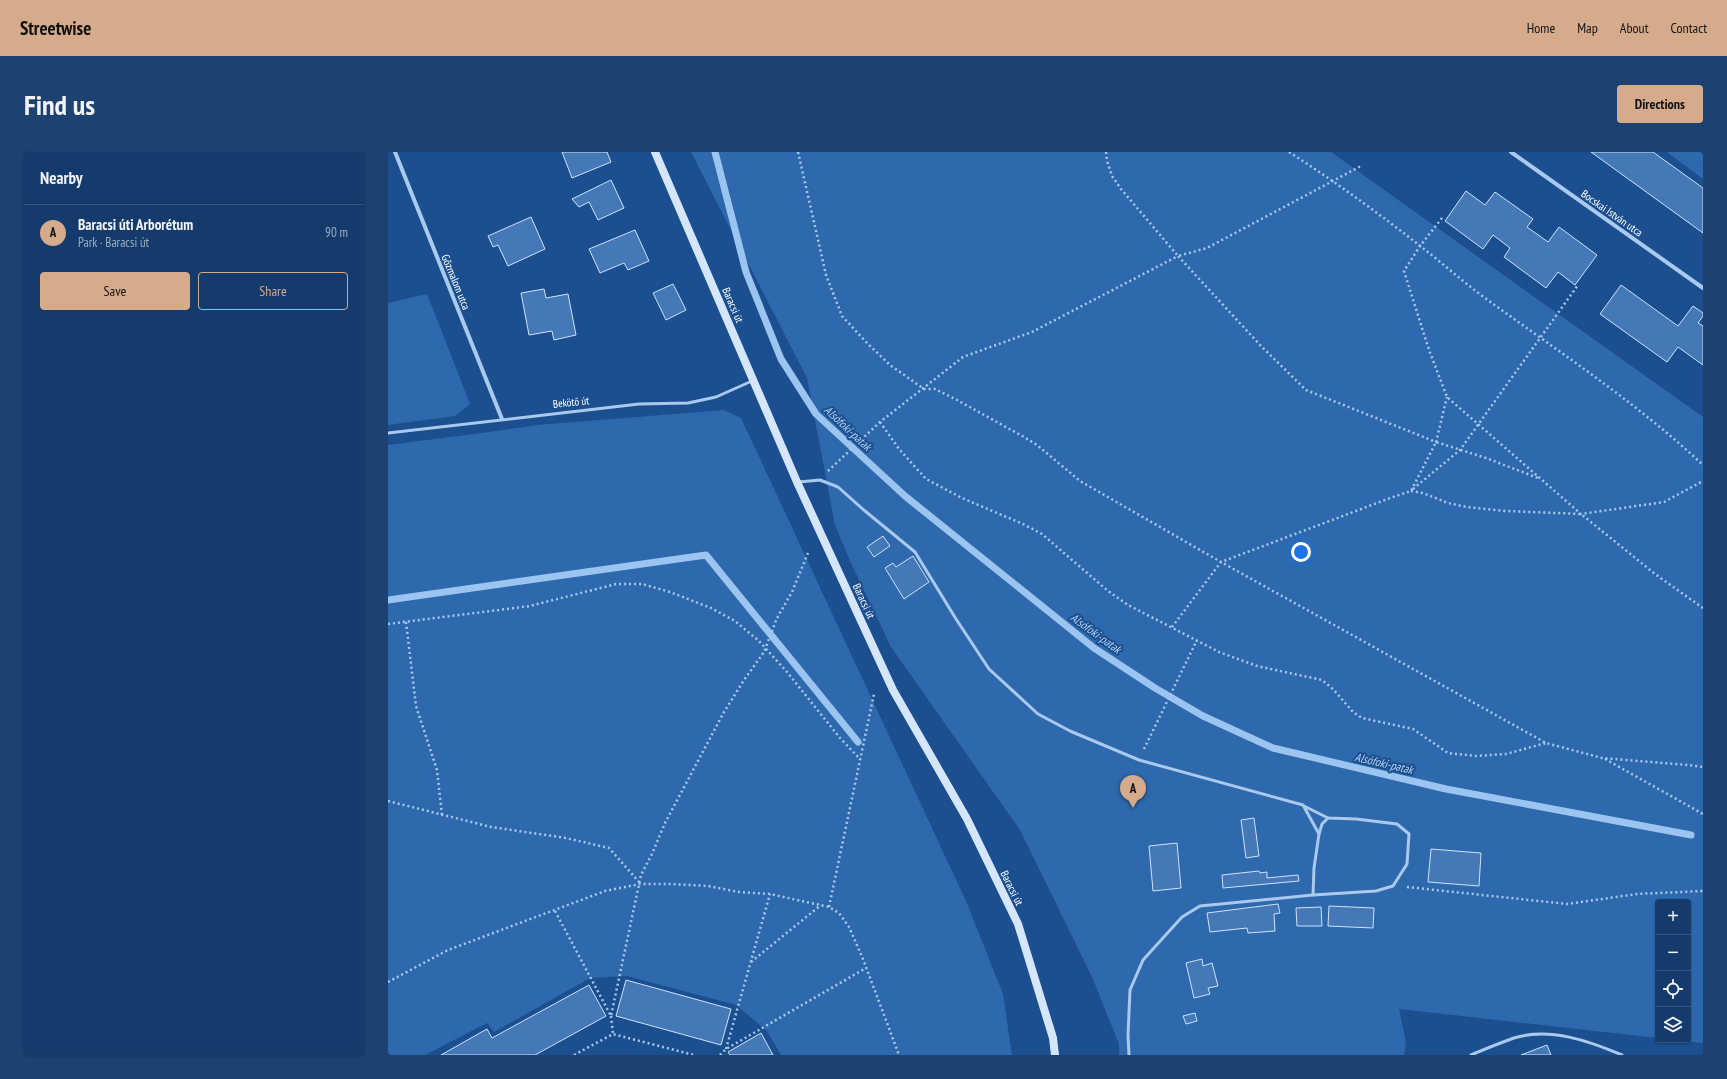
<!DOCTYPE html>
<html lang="en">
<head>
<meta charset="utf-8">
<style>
	:root { --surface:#143b6b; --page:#1d4271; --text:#f1f3f6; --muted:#9dadc1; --line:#33557e; --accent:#d6ab8b }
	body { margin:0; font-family:"PT Sans Narrow",sans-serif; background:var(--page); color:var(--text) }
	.controls { position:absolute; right:12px; bottom:12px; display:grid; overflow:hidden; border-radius:4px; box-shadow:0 1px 3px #0004 }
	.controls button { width:36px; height:36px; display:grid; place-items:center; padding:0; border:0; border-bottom:1px solid var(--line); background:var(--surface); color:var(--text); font:20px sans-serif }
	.you { position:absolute; left:913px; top:400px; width:14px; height:14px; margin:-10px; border:3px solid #fff; border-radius:50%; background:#1a73e8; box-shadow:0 0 0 6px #1a73e833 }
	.badge { display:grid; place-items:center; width:26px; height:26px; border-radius:50%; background:var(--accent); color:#111; font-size:13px; font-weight:700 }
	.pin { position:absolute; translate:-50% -33px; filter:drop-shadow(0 1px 2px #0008) }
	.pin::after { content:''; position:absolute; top:21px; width:14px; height:12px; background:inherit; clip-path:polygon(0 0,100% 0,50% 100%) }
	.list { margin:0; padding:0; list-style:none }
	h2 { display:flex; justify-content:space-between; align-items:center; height:52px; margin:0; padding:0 16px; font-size:17px }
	h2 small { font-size:13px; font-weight:400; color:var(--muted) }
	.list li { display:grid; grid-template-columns:26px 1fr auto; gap:12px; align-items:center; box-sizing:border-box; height:56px; padding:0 16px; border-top:1px solid var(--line) }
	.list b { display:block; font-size:15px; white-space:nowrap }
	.list p { margin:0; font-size:13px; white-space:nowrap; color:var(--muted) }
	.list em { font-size:13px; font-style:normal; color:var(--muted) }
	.actions { display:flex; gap:8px; padding:12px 16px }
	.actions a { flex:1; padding:9px 0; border:1px solid var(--accent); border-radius:4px; text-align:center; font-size:14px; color:var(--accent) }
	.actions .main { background:var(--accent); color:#111 }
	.icon { flex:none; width:22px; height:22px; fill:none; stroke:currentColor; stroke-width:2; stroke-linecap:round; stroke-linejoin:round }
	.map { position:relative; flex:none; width:1315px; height:903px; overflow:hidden; border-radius:4px }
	header { display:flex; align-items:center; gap:24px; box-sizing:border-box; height:56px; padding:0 20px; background:var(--accent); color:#111 }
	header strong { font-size:19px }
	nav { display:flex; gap:22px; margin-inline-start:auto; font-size:14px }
	.intro { display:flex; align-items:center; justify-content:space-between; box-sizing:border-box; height:96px; padding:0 24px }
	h1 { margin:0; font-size:28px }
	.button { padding:10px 18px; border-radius:4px; background:var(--accent); color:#111; font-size:14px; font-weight:700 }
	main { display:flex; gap:24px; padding:0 24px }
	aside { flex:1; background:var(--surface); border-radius:4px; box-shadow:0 1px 3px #0004 }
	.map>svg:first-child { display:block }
	.green { fill:#2e69ad }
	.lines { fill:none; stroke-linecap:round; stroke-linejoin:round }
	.stream { stroke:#9cc4f0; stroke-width:7 }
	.building { fill:#4478b7; stroke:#cfe3fa }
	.path { stroke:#a9c9ee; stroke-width:2.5; stroke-dasharray:2 3; stroke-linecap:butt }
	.lane { stroke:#a9c9ee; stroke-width:3 }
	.street { stroke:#a9c9ee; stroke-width:4 }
	.secondary { stroke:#d6e6fa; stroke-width:8 }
	.labels { text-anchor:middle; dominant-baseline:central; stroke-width:4; stroke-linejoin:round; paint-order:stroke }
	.street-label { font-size:11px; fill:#fff; stroke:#1b4f8f }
	.water-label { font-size:12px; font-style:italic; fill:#b5d3f5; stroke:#1b4f8f }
</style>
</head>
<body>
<header>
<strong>Streetwise</strong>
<nav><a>Home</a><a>Map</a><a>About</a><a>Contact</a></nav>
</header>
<div class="intro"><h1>Find us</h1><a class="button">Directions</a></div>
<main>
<aside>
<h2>Nearby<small></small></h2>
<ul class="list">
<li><span class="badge">A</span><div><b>Baracsi úti Arborétum</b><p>Park · Baracsi út</p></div><em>90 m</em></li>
</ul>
<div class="actions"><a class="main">Save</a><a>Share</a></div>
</aside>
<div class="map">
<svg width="1315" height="903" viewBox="0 0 1315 903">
	<rect width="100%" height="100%" fill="#1b4f8f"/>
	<!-- green -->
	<g class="green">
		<polygon points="303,0 943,0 1315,265 1315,891 1286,888 1300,888 1300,750 1270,750 1270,886 1011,857 1018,890 1016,903 731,903 731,892 704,825 632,678 503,495 462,409 447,373 419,226"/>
		<polygon points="1279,0 1315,0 1315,27"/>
		<polygon points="39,142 82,252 67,264 0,273 0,151"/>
		<polygon points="336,258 353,266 578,749 615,842 624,903 393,903 379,879 348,853 239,824 202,826 106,880 99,871 37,903 0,903 0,293 94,281 149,273"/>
	</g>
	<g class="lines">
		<!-- stream -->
		<g class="stream">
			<polyline points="327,0 358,120 393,207 428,262 517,344 706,496 767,536 815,564 885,596 1058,637 1303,683"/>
			<polyline points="0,448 318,403 470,590"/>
		</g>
	</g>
	<!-- building -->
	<g class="building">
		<polygon points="174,0 219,0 223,10 184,26"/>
		<polygon points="1203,0 1265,0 1315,36 1315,81"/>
		<polygon points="223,28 236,56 210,68 201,50 191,55 184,47"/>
		<polygon points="1078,39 1097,53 1107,40 1145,67 1139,75 1160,90 1171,75 1209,103 1187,133 1170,120 1158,136 1116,105 1122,96 1105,83 1095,97 1057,69"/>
		<polygon points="143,65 157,97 120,114 110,93 105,95 100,84"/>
		<polygon points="247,78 261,109 240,118 236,111 212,121 201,97"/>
		<polygon points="285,132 298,158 278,168 265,141"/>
		<polygon points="1233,133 1290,174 1305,154 1315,161 1315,164 1310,171 1315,174 1315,213 1290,195 1279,210 1212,162"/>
		<polygon points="156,137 158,146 180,142 188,183 166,188 164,179 141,183 133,141"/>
		<polygon points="495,384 502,394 486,405 479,395"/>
		<polygon points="525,404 541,430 516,447 497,416 505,411 508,415"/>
		<polygon points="866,666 871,704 858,706 853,668"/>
		<polygon points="789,691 793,736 765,739 761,694"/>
		<polygon points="1043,697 1093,701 1091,734 1040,730"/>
		<polygon points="871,719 872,721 879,720 879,726 910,723 911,729 835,736 834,723"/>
		<polygon points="890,752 892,761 886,762 887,779 860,781 859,776 822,780 819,761"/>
		<polygon points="941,754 986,756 985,776 940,774"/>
		<polygon points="933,755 934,774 909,774 908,756"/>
		<polygon points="814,807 815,814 824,811 830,834 820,836 822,842 806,846 798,811"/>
		<polygon points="238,828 343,857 333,893 228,864"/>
		<polygon points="201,833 218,864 147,903 53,903 99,877 104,886"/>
		<polygon points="807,861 809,869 798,872 795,864"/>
		<polygon points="373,881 385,903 342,903 340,900"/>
		<polygon points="1159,893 1163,903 1133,903"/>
	</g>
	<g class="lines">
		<!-- path -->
		<g class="path">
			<polyline points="410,0 438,123 454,164 479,191 502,213 536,237 547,237 569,248 636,285 649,293 692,329 833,410 1158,591 1214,606 1300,613 1315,615"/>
			<polyline points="718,0 719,9 724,24 733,37 790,104 819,96 973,14"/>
			<path d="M901,0C946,29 989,60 1031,93C1053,110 1074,129 1097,146C1171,200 1248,250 1315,313"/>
			<polyline points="1054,66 1032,94 1016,119 1041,198 1059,245 1193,362 1276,350 1315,329"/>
			<polyline points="492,270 511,297 538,327 574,346 635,372 654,382 720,439 740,453 831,500 869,514 934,528 945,537 965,560 974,566 1025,577 1060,601 1088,604 1118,602 1158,591"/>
			<polyline points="440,319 492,270 575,205 644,180 790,104 873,194 918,238 1048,290 1059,245"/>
			<polyline points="1025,337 1072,298 1190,133"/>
			<polyline points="1023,339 1035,341 1060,351 1079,355 1118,359 1193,362 1267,422 1315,456"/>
			<polyline points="18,470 28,554 49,618 54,663"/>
			<polyline points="0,472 142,454 228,432 254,432 282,440 323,456 347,469 371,489 399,520 452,586 472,607"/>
			<polyline points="784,475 833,410 1005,345 1023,339 1048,290 1098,306 1150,326"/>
			<polyline points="756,597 809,488"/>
			<polyline points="1217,607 1315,662"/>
			<polyline points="0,649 103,675 178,686 221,696 252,731"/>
			<polyline points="1019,735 1179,752 1249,742 1315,739"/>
			<polyline points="441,755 486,542"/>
			<polyline points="167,759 223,864 253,723 264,702 277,671 336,560 356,528 376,500 389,466 404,440 420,401"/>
			<polyline points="363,810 433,753"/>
			<polyline points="0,830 60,798 217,739 252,732 281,732 320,734 351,740 382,742 441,755 451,761 461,775 475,807 511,903"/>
			<polyline points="223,864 225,882"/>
			<polyline points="338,897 382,742"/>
			<polyline points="186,903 225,882 306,903"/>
			<polyline points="332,903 338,897 478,816"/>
		</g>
		<!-- lane -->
		<g class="lane">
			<polyline points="0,281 251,252 300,251 328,245 364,229"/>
			<polyline points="411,330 432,328 450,335 477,359 527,400 568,467 601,517 650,562 682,579 751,608 915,653 931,682 926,716 925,743"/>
			<polyline points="931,682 934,672 940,666"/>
			<polyline points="741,903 740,883 742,838 755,808 794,765 812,754 925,743 988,739 1005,734 1019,712 1021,682 1009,672 968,667 940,666 916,654"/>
			<path d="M1083,903C1097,897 1112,891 1126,886C1162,875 1201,889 1234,903"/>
		</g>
		<!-- street -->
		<g class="street">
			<polyline points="7,0 114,267"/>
			<polyline points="1123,0 1315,136"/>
		</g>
		<!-- secondary -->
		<polyline class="secondary" points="267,0 409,330 505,538 579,667 630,772 665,886 667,903"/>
	</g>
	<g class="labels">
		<!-- street labels -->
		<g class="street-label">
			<text transform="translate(1224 61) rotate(35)">Bocskai István utca</text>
			<text transform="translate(68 130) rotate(68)">Gőzmalom utca</text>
			<text transform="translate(345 153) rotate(67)">Baracsi út</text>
			<text transform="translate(183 250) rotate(-6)">Bekötő út</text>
			<text transform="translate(476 449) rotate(65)">Baracsi út</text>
			<text transform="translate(624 736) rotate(64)">Baracsi út</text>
		</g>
		<!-- water labels -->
		<g class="water-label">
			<text transform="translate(460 276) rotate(43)">Alsófoki-patak</text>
			<text transform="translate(708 481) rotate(36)">Alsófoki-patak</text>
			<text transform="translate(996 611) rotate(13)">Alsófoki-patak</text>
		</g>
	</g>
</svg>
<div class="controls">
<button>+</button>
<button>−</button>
<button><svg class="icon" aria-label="locate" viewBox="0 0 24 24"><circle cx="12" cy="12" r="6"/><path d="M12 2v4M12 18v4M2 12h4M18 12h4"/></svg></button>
<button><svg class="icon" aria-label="layers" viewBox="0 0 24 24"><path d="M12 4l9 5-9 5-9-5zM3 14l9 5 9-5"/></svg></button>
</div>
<div class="you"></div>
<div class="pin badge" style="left:745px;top:656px">A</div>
</div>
</main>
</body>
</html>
